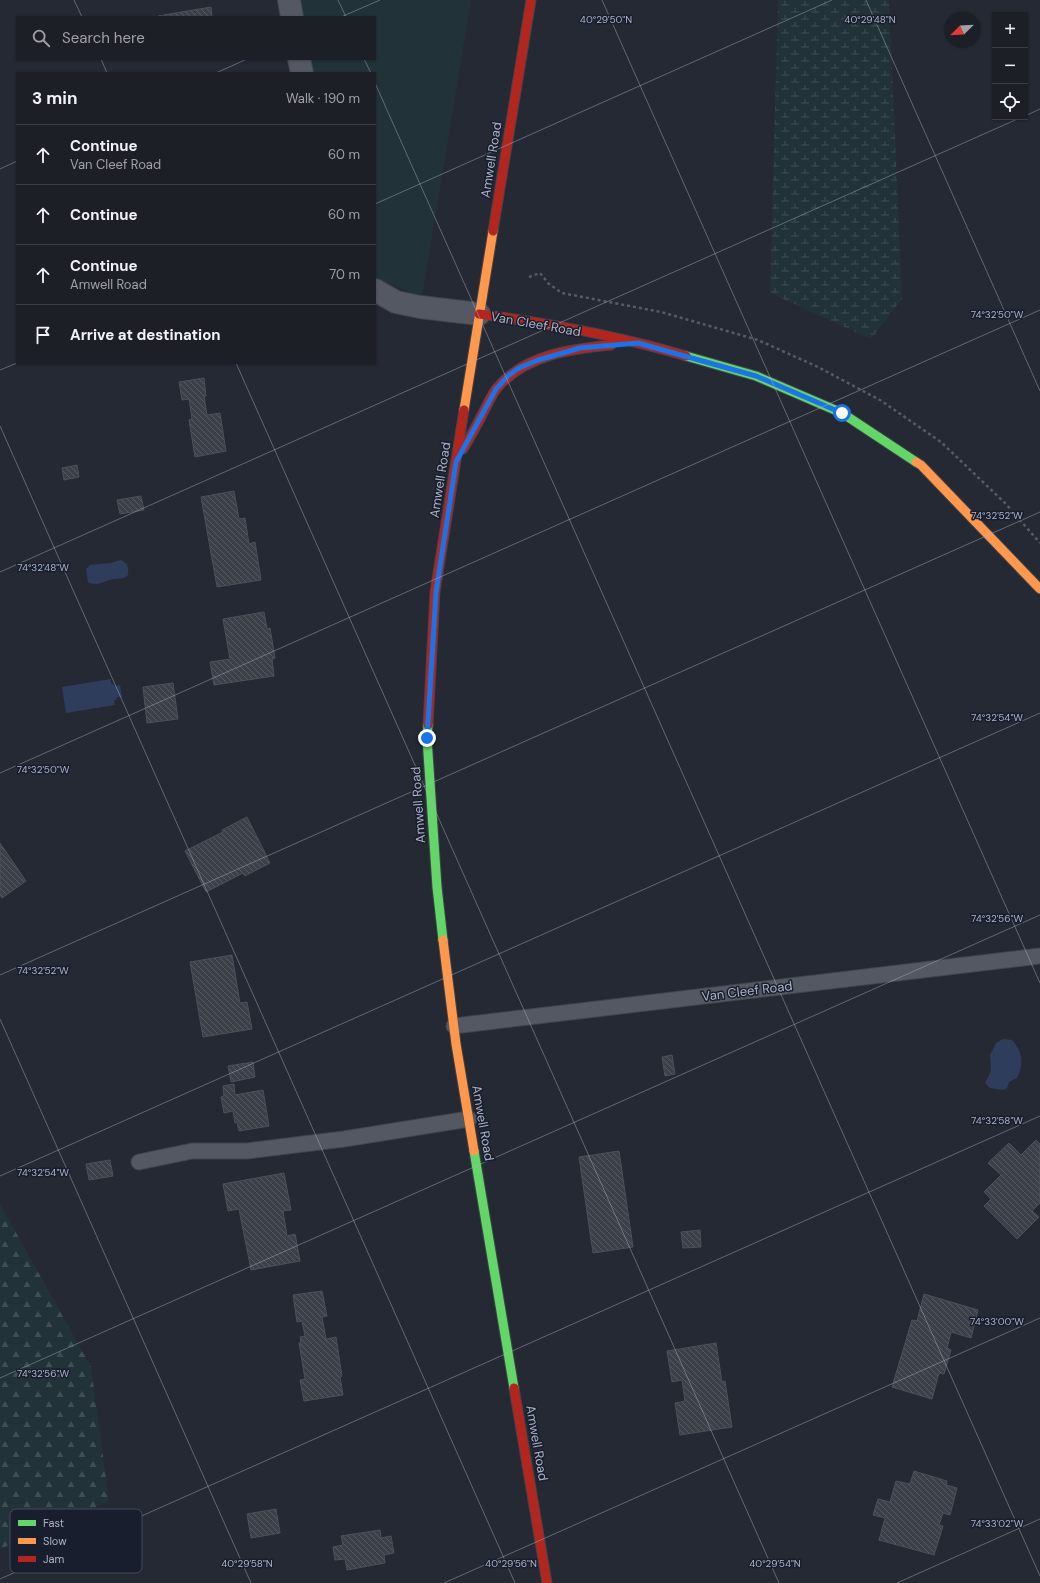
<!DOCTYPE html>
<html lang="en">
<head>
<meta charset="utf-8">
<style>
	:root { --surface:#1c1f26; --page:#25272e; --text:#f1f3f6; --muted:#a0a2a7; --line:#3a3d43 }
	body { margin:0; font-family:"DM Sans",sans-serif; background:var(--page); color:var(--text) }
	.controls { position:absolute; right:12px; top:12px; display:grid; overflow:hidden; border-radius:0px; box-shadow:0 1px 3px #0004 }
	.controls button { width:36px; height:36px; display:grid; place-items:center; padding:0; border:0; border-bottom:1px solid var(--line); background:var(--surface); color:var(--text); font:20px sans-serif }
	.compass { position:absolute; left:944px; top:12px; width:36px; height:36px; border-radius:50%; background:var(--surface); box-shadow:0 1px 3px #0004; rotate:246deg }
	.stop { position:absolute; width:12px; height:12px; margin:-9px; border:3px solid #1a73e8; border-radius:50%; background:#fff }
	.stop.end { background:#1a73e8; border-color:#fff; box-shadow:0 1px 4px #0008 }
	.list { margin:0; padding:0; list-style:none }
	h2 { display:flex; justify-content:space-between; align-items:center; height:52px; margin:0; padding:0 16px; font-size:17px }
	h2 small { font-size:13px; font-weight:400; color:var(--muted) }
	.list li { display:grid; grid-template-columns:26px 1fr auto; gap:12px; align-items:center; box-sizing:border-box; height:60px; padding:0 16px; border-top:1px solid var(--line) }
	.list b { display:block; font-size:15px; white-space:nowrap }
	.list p { margin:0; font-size:13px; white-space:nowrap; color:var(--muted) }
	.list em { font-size:13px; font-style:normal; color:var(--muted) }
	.icon { flex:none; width:22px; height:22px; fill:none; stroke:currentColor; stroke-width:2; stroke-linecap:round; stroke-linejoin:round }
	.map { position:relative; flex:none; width:1040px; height:1583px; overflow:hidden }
	.search { position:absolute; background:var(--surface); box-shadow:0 1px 3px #0004; left:16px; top:16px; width:360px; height:44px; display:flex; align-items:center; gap:10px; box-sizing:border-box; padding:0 14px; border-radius:0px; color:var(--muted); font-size:15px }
	.panel { position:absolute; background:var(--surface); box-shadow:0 1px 3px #0004; left:16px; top:72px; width:360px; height:292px; border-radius:0px }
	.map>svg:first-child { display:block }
	.green { fill:#223239 }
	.forest { fill:url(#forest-firs) }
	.wetland { fill:url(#wetland-marsh) }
	.water { fill:#2f3d5d }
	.building { fill:url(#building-back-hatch); stroke:#4c505b }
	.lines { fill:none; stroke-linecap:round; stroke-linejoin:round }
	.lane-casing { stroke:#41444c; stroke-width:17 }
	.street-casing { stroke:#41444c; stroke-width:24 }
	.fast-casing { stroke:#41444c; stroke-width:11 }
	.slow-casing { stroke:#41444c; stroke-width:11 }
	.jam-casing { stroke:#41444c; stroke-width:11 }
	.path { stroke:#565b64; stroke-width:2.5; stroke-dasharray:3 3; stroke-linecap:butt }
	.lane { stroke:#545862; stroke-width:15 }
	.street { stroke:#545862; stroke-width:22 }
	.fast { stroke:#63d668; stroke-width:9 }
	.slow { stroke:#ff974d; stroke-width:9 }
	.jam { stroke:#b3261e; stroke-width:9 }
	.route { stroke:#1a73e8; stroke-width:5 }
	.ticks { fill:none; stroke:#acb3c6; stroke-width:1; stroke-opacity:0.45 }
	.labels { text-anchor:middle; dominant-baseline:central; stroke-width:3; stroke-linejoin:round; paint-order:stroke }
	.street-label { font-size:13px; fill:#acb3c6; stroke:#181e2d }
	.key { fill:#181e2d; stroke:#444b5b; stroke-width:1 }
	.key-label { font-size:11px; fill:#acb3c6 }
	.ticks-label { font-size:10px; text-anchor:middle; fill:#acb3c6; stroke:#181e2d; stroke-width:3; stroke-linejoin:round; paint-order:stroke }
</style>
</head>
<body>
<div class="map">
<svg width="1040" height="1583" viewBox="0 0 1040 1583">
	<defs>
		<pattern id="forest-firs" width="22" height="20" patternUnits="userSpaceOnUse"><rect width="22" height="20" fill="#223239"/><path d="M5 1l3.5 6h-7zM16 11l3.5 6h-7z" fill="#3f4d54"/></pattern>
		<pattern id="wetland-marsh" width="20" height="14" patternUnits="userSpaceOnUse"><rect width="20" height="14" fill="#223239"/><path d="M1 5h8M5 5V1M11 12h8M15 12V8" fill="none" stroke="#3f4d54"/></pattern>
		<pattern id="building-back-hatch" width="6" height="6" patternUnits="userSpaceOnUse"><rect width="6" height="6" fill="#3c4049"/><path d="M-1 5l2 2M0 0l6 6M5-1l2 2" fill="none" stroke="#565962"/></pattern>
	</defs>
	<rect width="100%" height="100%" fill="#252933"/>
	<!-- green -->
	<polygon class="green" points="293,0 471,0 422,297 375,278 375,73 305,73 303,59 375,59 375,17 296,17"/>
	<!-- forest -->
	<polygon class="forest" points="0,1204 91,1367 109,1501 0,1549"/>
	<!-- wetland -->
	<polygon class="wetland" points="778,0 889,0 902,299 871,339 770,293"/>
	<!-- water -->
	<g class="water">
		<path d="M121,560C128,563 129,568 128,575C123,580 119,578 113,579C105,581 97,587 88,582L86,569L90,565L110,563Z"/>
		<polygon points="111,679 111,683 116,686 120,685 122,697 118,697 114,701 115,705 66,713 62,687"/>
		<path d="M1003,1039L1012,1040C1023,1053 1024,1063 1017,1078L1009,1082L1007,1088L1003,1090L990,1088L985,1083L991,1071L990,1055L996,1043Z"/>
	</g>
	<!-- building -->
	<g class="building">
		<polygon points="211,7 212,17 158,17 158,16"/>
		<polygon points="204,378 206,396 204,396 207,415 220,413 226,451 195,457 189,420 192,419 189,399 182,400 179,382"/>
		<polygon points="77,465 79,477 64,480 62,468"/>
		<polygon points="234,491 239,519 245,518 249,544 255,542 261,580 217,587 201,497"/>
		<polygon points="141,496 144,510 120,514 117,500"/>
		<polygon points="264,612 267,629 270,628 275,658 272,659 274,676 214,685 210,662 230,659 223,619"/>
		<polygon points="173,683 178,719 147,723 143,687"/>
		<polygon points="247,817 270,863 245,876 243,873 206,892 185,851 223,832 222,830"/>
		<polygon points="0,843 26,881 2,898 0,895"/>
		<polygon points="232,955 240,1003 247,1002 252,1029 203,1037 190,962"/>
		<polygon points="672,1055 675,1074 665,1076 662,1057"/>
		<polygon points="253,1062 255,1077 231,1082 228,1066"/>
		<polygon points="234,1084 235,1095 263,1090 269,1126 239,1131 237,1122 235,1123 233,1111 224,1113 221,1097 224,1096 223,1086"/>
		<polygon points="1036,1140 1040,1144 1040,1203 1032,1211 1039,1217 1017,1239 984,1206 991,1199 984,1192 1001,1175 988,1163 1009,1143 1021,1155"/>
		<polygon points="619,1151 633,1247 593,1253 579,1157"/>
		<polygon points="110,1160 113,1176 89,1180 86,1164"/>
		<polygon points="284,1173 291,1210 283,1211 287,1236 295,1234 300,1261 251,1270 239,1209 228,1211 223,1184"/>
		<polygon points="700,1230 701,1247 683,1248 681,1232"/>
		<polygon points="322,1291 327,1316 322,1317 326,1339 336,1337 342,1376 340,1377 343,1395 304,1401 300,1380 305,1379 299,1343 301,1343 300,1337 305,1336 302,1321 297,1322 293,1295"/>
		<polygon points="924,1294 978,1310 971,1338 951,1332 947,1348 951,1350 944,1374 939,1373 932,1399 892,1387 912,1320 917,1321"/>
		<polygon points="716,1343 722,1382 725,1381 732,1427 680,1435 675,1403 685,1401 682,1380 672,1382 667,1351"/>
		<polygon points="914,1471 947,1481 946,1485 957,1488 950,1515 943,1513 939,1525 943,1526 934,1555 879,1540 885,1518 873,1515 878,1499 890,1502 896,1481 910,1484"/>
		<polygon points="276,1509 280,1533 251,1538 247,1514"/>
		<polygon points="380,1530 381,1538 391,1536 394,1553 384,1555 385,1563 347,1570 345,1559 335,1560 333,1547 343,1545 341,1536"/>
	</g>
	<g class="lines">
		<defs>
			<g id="lane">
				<polyline points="454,1026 1040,956"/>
				<polyline points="139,1162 192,1151 247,1151 344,1139 469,1119"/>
			</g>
			<g id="street">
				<polyline points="289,0 292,17"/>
				<polyline points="299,59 302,73"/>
				<polyline points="375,290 396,302 420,307 479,314"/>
			</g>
			<g id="fast">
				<polyline points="686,356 756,376 842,413 916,462"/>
				<polyline points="428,725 427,738 437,887 443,940"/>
				<polyline points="474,1151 514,1388"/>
			</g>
			<g id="slow">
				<polyline points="464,410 493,231"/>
				<polyline points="916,462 921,465 1040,589"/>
				<polyline points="443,940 456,1044 474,1151"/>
			</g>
			<g id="jam">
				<polyline points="493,231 531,0"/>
				<path d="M479,314C548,323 619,336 686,356"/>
				<path d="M463,449C471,436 478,423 485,409C489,402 492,394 497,388C525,355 570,349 611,345"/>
				<polyline points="428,725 435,592 464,410"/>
				<polyline points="514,1388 547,1583"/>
			</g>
		</defs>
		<!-- lane casing -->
		<use href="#lane" class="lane-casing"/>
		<!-- street casing -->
		<use href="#street" class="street-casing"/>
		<!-- fast casing -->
		<use href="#fast" class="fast-casing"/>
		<!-- slow casing -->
		<use href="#slow" class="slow-casing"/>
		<!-- jam casing -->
		<use href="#jam" class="jam-casing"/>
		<!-- path -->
		<polyline class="path" points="529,277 540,273 549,284 562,293 661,312 758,340 818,367 880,400 941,442 1006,504 1040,543"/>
		<!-- lane -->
		<use href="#lane" class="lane"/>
		<!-- street -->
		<use href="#street" class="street"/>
		<!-- fast -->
		<use href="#fast" class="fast"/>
		<!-- slow -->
		<use href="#slow" class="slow"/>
		<!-- jam -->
		<use href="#jam" class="jam"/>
	</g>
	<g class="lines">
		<!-- route -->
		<polyline class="route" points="427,738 436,592 456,462 496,389 509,375 519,368 538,360 580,348 638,343 756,376 842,413"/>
	</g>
	<!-- ticks -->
	<path class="ticks" d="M74,0L82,17M338,0L346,17M602,0L1040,983M866,0L1040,391M341,17L380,0M101,59L107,73M364,59L371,73M216,73L247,59M375,83L1040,1576M1025,116L1040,109M0,169L17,161M375,204L832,0M236,363L779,1583M0,370L17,363M0,426L515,1583M0,572L1022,117M0,773L1040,310M0,975L1040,512M0,1019L251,1583M0,1176L1040,713M0,1378L1040,915M0,1579L1040,1116M444,1583L1040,1318M897,1583L1040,1519"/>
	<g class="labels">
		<!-- street labels -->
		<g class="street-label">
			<text transform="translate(491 160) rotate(-81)">Amwell Road</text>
			<text transform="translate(536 324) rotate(10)">Van Cleef Road</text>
			<text transform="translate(440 480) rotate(-81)">Amwell Road</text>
			<text transform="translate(418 805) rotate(-94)">Amwell Road</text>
			<text transform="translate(747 991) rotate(-7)">Van Cleef Road</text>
			<text transform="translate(483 1123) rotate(80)">Amwell Road</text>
			<text transform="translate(537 1443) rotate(80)">Amwell Road</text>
		</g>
	</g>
	<!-- legend -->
	<rect x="10" y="1509" width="132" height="64" rx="6" class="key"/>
	<rect x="18" y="1520" width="18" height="6" fill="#63d668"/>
	<rect x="18" y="1538" width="18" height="6" fill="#ff974d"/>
	<rect x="18" y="1556" width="18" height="6" fill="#b3261e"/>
	<g class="key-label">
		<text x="43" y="1527">Fast</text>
		<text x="43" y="1545">Slow</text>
		<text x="43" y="1563">Jam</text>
	</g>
	<g class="ticks-label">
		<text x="606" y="23">40°29'50"N</text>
		<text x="870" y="23">40°29'48"N</text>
		<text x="997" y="318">74°32'50"W</text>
		<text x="997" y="519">74°32'52"W</text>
		<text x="43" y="571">74°32'48"W</text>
		<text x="997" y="721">74°32'54"W</text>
		<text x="43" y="773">74°32'50"W</text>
		<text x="997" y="922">74°32'56"W</text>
		<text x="43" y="974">74°32'52"W</text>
		<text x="997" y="1124">74°32'58"W</text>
		<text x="43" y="1176">74°32'54"W</text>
		<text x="997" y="1325">74°33'00"W</text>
		<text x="43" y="1377">74°32'56"W</text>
		<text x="997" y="1527">74°33'02"W</text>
		<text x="247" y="1567">40°29'58"N</text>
		<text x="511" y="1567">40°29'56"N</text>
		<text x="775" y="1567">40°29'54"N</text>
	</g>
</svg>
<div class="controls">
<button>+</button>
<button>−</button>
<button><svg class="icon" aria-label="locate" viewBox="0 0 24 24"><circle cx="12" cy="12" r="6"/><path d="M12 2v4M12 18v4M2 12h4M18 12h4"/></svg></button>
</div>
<svg class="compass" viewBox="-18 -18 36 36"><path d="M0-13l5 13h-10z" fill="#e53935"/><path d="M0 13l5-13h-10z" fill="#a0a2a7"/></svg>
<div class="stop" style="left:842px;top:413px"></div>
<div class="stop end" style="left:427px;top:738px"></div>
<div class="search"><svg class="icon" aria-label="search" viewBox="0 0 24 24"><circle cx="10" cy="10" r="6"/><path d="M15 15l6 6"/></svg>Search here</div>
<section class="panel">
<h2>3 min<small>Walk · 190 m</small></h2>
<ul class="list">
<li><svg class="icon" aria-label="ahead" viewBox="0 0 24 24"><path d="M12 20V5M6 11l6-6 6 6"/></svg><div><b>Continue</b><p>Van Cleef Road</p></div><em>60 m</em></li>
<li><svg class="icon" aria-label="ahead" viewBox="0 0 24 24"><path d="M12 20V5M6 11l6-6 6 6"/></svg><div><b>Continue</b></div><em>60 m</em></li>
<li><svg class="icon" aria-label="ahead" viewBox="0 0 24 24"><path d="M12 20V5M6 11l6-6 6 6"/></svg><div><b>Continue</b><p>Amwell Road</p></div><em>70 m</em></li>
<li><svg class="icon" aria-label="arrive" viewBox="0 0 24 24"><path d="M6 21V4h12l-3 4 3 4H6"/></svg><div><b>Arrive at destination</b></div></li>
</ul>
</section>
</div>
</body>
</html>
